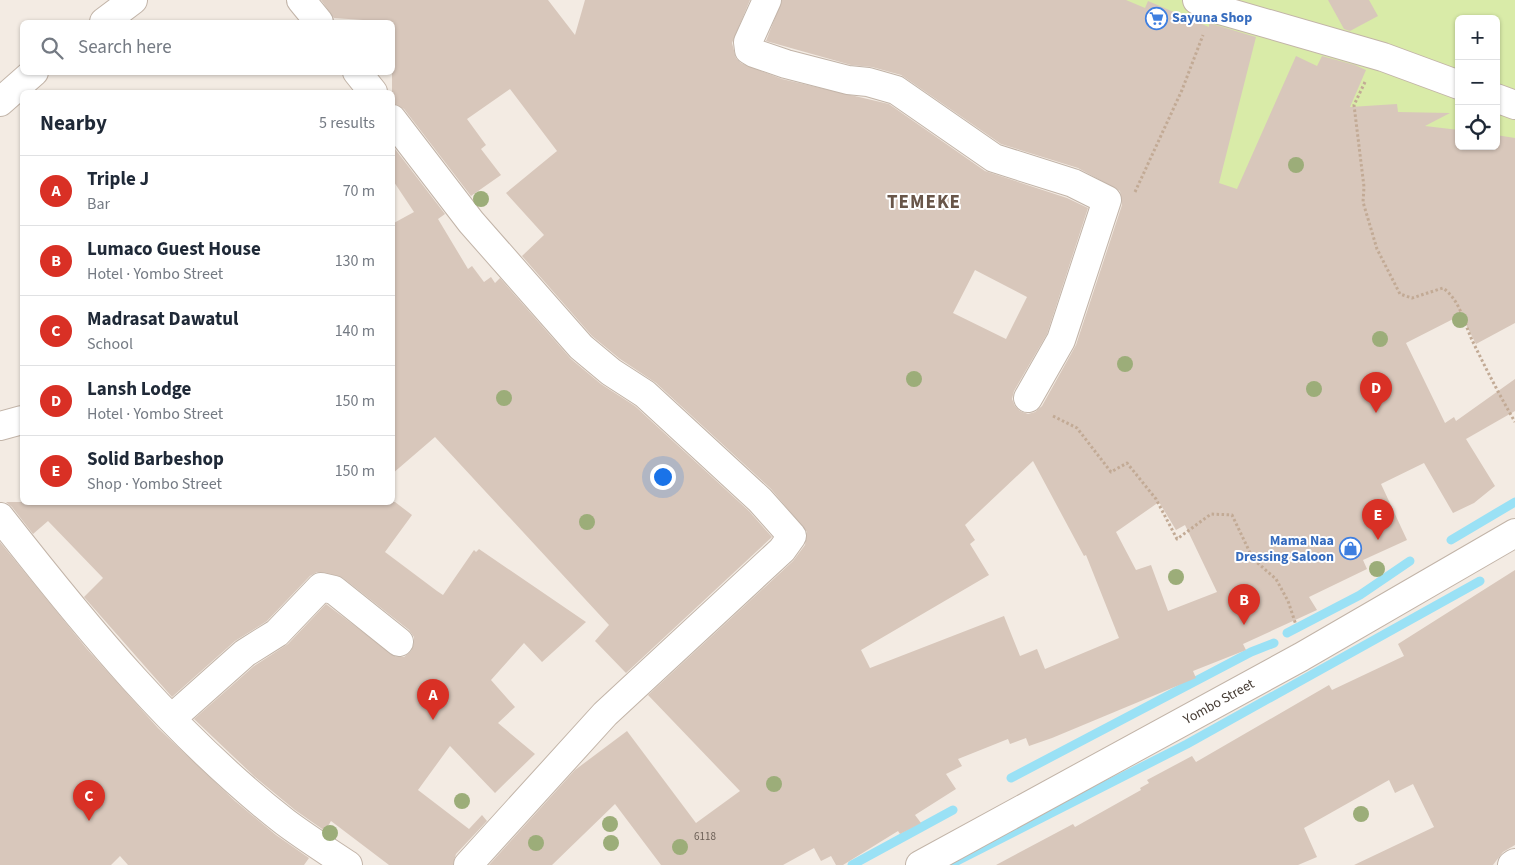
<!DOCTYPE html>
<html lang="en">
<head>
<meta charset="utf-8">
<style>
	:root { --surface:#fff; --page:#f2f2f3; --text:#1f2937; --muted:#747a83; --line:#e0e1e3; --accent:#d93025 }
	body { margin:0; font-family:"Source Sans 3",sans-serif; background:var(--page); color:var(--text) }
	.controls { position:absolute; right:15px; top:15px; display:grid; overflow:hidden; border-radius:8px; box-shadow:0 1px 4px #0004 }
	.controls button { width:45px; height:45px; display:grid; place-items:center; padding:0; border:0; border-bottom:1px solid var(--line); background:var(--surface); color:var(--text); font:25px sans-serif }
	.you { position:absolute; left:662px; top:476px; width:18px; height:18px; margin:-12px; border:4px solid #fff; border-radius:50%; background:#1a73e8; box-shadow:0 0 0 8px #1a73e833 }
	.badge { display:grid; place-items:center; width:32px; height:32px; border-radius:50%; background:var(--accent); color:#fff; font-size:16px; font-weight:700 }
	.pin { position:absolute; translate:-50% -41px; filter:drop-shadow(0 1px 2px #0008) }
	.pin::after { content:''; position:absolute; top:26px; width:18px; height:15px; background:inherit; clip-path:polygon(0 0,100% 0,50% 100%) }
	.list { margin:0; padding:0; list-style:none }
	h2 { display:flex; justify-content:space-between; align-items:center; height:65px; margin:0; padding:0 20px; font-size:21px }
	h2 small { font-size:16px; font-weight:400; color:var(--muted) }
	.list li { display:grid; grid-template-columns:32px 1fr auto; gap:15px; align-items:center; box-sizing:border-box; height:70px; padding:0 20px; border-top:1px solid var(--line) }
	.list b { display:block; font-size:19px; white-space:nowrap }
	.list p { margin:0; font-size:16px; white-space:nowrap; color:var(--muted) }
	.list em { font-size:16px; font-style:normal; color:var(--muted) }
	.icon { flex:none; width:28px; height:28px; fill:none; stroke:currentColor; stroke-width:2; stroke-linecap:round; stroke-linejoin:round }
	.map { position:relative; flex:none; width:1515px; height:865px; overflow:hidden }
	.search { position:absolute; background:var(--surface); box-shadow:0 1px 4px #0004; left:20px; top:20px; width:375px; height:55px; display:flex; align-items:center; gap:12px; box-sizing:border-box; padding:0 18px; border-radius:8px; color:var(--muted); font-size:19px }
	.panel { position:absolute; background:var(--surface); box-shadow:0 1px 4px #0004; left:20px; top:90px; width:375px; height:415px; border-radius:8px }
	.map>svg:first-child { display:block }
	.green { fill:#d9eba8; fill-rule:evenodd }
	.lines { fill:none; stroke-linecap:round; stroke-linejoin:round }
	.stream { stroke:#9ae1f5; stroke-width:9 }
	.building { fill:#d8c7bb; fill-rule:evenodd }
	.minor-casing { stroke:#c2b4a8; stroke-width:30 }
	.path { stroke:#c2aa95; stroke-width:3; stroke-dasharray:2.5 2.5; stroke-linecap:butt }
	.minor { stroke:#fff; stroke-width:28 }
	.tree { fill:#9cad79 }
	.labels { text-anchor:middle; dominant-baseline:central; stroke-width:4; stroke-linejoin:round; paint-order:stroke }
	.number-label { font-size:11px; fill:#6a5e55 }
	.shop-label { font-size:14px; font-weight:bold; fill:#366cbe; stroke:#fff; text-anchor:start }
	.street-label { font-size:14px; fill:#453b33; stroke:#fff }
	.district-label { font-size:19px; font-weight:bold; letter-spacing:1px; fill:#695649; stroke:#fff }
</style>
</head>
<body>
<div class="map">
<svg width="1515" height="865" viewBox="0 0 1515 865">
	<rect width="100%" height="100%" fill="#f3ebe3"/>
	<!-- green -->
	<path class="green" d="M1097,0H1515V317L1240,228ZM1459,19H1496V146H1459Z"/>
	<g class="lines">
		<!-- stream -->
		<g class="stream">
			<polyline points="1451,540 1515,502"/>
			<polyline points="1287,633 1360,595 1410,561"/>
			<polyline points="1011,778 1251,652 1274,643"/>
			<polyline points="852,865 953,810"/>
			<polyline points="949,865 1187,744 1480,581"/>
		</g>
	</g>
	<!-- building -->
	<g class="building">
		<path d="M321,0H548L575,35L585,0H750L732,43L736,58L741,63L782,79L889,104L985,171L1067,198L1088,208L1047,334L1014,391L1012,399L1015,406L1020,411L1028,414L1035,412L1042,406L1076,345L1122,205L1120,191L1078,168L1001,144L901,75L872,67L851,65L766,41L782,0H1126L1145,8L1148,1L1209,27V23L1256,37L1219,183L1237,189L1296,56L1317,66L1322,56L1355,65L1366,70L1350,107L1397,104L1398,112L1450,113L1425,126L1459,130V146H1496V135L1515,138V323L1476,344L1461,315L1406,343L1445,423L1454,417L1456,421L1515,379V411L1466,439L1495,486L1474,503L1453,513L1424,463L1381,484L1407,540L1363,560L1367,569L1309,597L1317,610L1243,644L1246,650L1193,671L1196,678L1052,738L1029,746L1026,738L1010,744L1008,739L958,759L962,766L946,774L956,789L915,815L921,823L900,834L898,831L843,865H836L831,856L821,861L814,848L783,865H661L615,804L552,865H489L575,770L627,731L696,823L740,791L648,695L793,561L805,545L807,532L771,489L656,383L620,359L592,336L522,256L544,235L506,193L557,151L510,89L467,119L486,145L481,149L501,175L471,196L404,109L392,104V22L334,18ZM975,270L1027,297L1006,339L953,313ZM1033,461L1084,556L1086,555L1119,638L1045,669L1037,649L1020,656L1004,616L870,668L861,650L989,575L970,544L975,540L965,525ZM1159,502L1176,530L1185,525L1217,592L1168,611L1151,565L1136,570L1116,532Z"/>
		<polygon points="1328,0 1369,0 1378,16 1350,31 1344,29"/>
		<polygon points="392,145 445,214 438,219 468,269 472,266 484,282 491,277 495,283 500,278 571,359 601,384 635,406 749,511 772,537 626,673 595,641 609,625 435,437 392,474 392,224 414,212 392,179"/>
		<polygon points="6,502 395,502 412,515 385,552 437,591 443,595 474,550 476,552 479,549 586,622 542,662 524,643 491,680 515,707 498,723 535,754 495,793 450,746 418,790 469,829 482,815 487,821 456,854 453,865 389,865 331,821 325,831 295,810 255,777 194,719 254,666 288,644 326,604 396,657 404,657 411,651 414,644 414,637 409,630 343,578 317,572 310,576 267,621 235,641 172,697 84,597 103,578 48,521 33,534 12,507"/>
		<polygon points="0,542 87,649 158,728 235,801 276,835 309,858 304,865 128,865 120,856 111,865 0,865"/>
		<polygon points="1515,570 1515,845 1503,852 1493,865 1354,865 1434,827 1413,784 1395,793 1389,780 1304,828 1317,857 1298,865 996,865 1073,824 1075,827 1141,790 1140,788 1149,783 1147,780 1192,756 1196,762 1329,685 1332,690 1404,656 1398,644"/>
	</g>
	<g class="lines">
		<defs>
			<g id="minor">
				<polyline points="301,0 319,22"/>
				<polyline points="767,0 748,42 749,50 754,53 786,64 848,80 868,82 896,90 994,158 1073,183 1107,200 1061,340 1028,398"/>
				<polyline points="1197,0 1213,8 1383,57 1459,85"/>
				<polyline points="104,22 133,0"/>
				<polyline points="357,72 373,92"/>
				<polyline points="1496,98 1515,105"/>
				<polyline points="0,102 34,72"/>
				<polyline points="392,119 471,222 581,347 611,372 645,394 760,500 792,536 782,550 605,714 468,865"/>
				<polyline points="0,426 22,420"/>
				<path d="M0,517C86,627 175,736 285,822C305,837 327,851 348,865"/>
				<polyline points="172,718 245,653 277,633 321,587 334,590 399,642"/>
				<polyline points="920,865 1301,657 1515,533"/>
				<polyline points="1512,865 1515,863"/>
			</g>
		</defs>
		<!-- minor casing -->
		<use href="#minor" class="minor-casing"/>
		<!-- path -->
		<g class="path">
			<path d="M1365,82L1354,105L1364,187L1363,202L1377,249L1400,294L1412,298L1443,288C1461,301 1464,324 1473,342C1486,369 1500,396 1515,422"/>
			<polyline points="1135,192 1182,90 1203,35"/>
			<polyline points="1053,416 1077,428 1111,472 1127,463 1156,499 1177,539 1211,514 1232,515 1253,559 1276,579 1288,601 1296,625"/>
		</g>
		<!-- minor -->
		<use href="#minor" class="minor"/>
	</g>
	<!-- trees -->
	<g class="tree">
		<circle cx="1296" cy="165" r="8"/>
		<circle cx="481" cy="199" r="8"/>
		<circle cx="1460" cy="320" r="8"/>
		<circle cx="1380" cy="339" r="8"/>
		<circle cx="1125" cy="364" r="8"/>
		<circle cx="914" cy="379" r="8"/>
		<circle cx="1314" cy="389" r="8"/>
		<circle cx="504" cy="398" r="8"/>
		<circle cx="587" cy="522" r="8"/>
		<circle cx="1377" cy="569" r="8"/>
		<circle cx="1176" cy="577" r="8"/>
		<circle cx="774" cy="784" r="8"/>
		<circle cx="462" cy="801" r="8"/>
		<circle cx="1361" cy="814" r="8"/>
		<circle cx="610" cy="824" r="8"/>
		<circle cx="330" cy="833" r="8"/>
		<circle cx="536" cy="843" r="8"/>
		<circle cx="611" cy="843" r="8"/>
		<circle cx="680" cy="847" r="8"/>
	</g>
	<!-- icons -->
	<defs>
		<symbol id="supermarket-ring" viewBox="-11 -11 22 22"><circle r="9.5" fill="#fff" stroke="#3f7fe0" stroke-width="1.5"/><path d="M-6-5.5h2.5l.6 2H6L4.5 2H-2.5L-4.4-4H-6ZM-1.5 3.2a1.3 1.3 0 1 0 .1 0ZM3 3.2a1.3 1.3 0 1 0 .1 0Z" fill="#3f7fe0"/></symbol>
		<symbol id="shop-ring" viewBox="-11 -11 22 22"><circle r="9.5" fill="#fff" stroke="#3f7fe0" stroke-width="1.5"/><path d="M-5-2.5h2.3a2.7 3.5 0 0 1 5.4 0H5L5.5 6h-11ZM-1.5-2.5h3a1.5 2.3 0 0 0-3 0Z" fill="#3f7fe0"/></symbol>
	</defs>
	<g fill-rule="evenodd">
		<use href="#supermarket-ring" x="1144" y="6" width="25" height="25"/>
		<use href="#shop-ring" x="1338" y="536" width="25" height="25"/>
	</g>
	<g class="labels">
		<!-- number labels -->
		<g class="number-label">
			<text x="705" y="836">6118</text>
		</g>
		<!-- shop labels -->
		<g class="shop-label">
			<text x="1172" y="18">Sayuna Shop</text>
			<text x="1334" y="541" text-anchor="end">Mama Naa<tspan x="1334" dy="16">Dressing Saloon</tspan></text>
		</g>
		<!-- street labels -->
		<g class="street-label">
			<text transform="translate(1219 702) rotate(-29)">Yombo Street</text>
		</g>
		<!-- district labels -->
		<g class="district-label">
			<text x="924" y="202">TEMEKE</text>
		</g>
	</g>
</svg>
<div class="controls">
<button>+</button>
<button>−</button>
<button><svg class="icon" aria-label="locate" viewBox="0 0 24 24"><circle cx="12" cy="12" r="6"/><path d="M12 2v4M12 18v4M2 12h4M18 12h4"/></svg></button>
</div>
<div class="you"></div>
<div class="pin badge" style="left:433px;top:720px">A</div>
<div class="pin badge" style="left:1244px;top:625px">B</div>
<div class="pin badge" style="left:89px;top:821px">C</div>
<div class="pin badge" style="left:1376px;top:413px">D</div>
<div class="pin badge" style="left:1378px;top:540px">E</div>
<div class="search"><svg class="icon" aria-label="search" viewBox="0 0 24 24"><circle cx="10" cy="10" r="6"/><path d="M15 15l6 6"/></svg>Search here</div>
<section class="panel">
<h2>Nearby<small>5 results</small></h2>
<ul class="list">
<li><span class="badge">A</span><div><b>Triple J</b><p>Bar</p></div><em>70 m</em></li>
<li><span class="badge">B</span><div><b>Lumaco Guest House</b><p>Hotel · Yombo Street</p></div><em>130 m</em></li>
<li><span class="badge">C</span><div><b>Madrasat Dawatul</b><p>School</p></div><em>140 m</em></li>
<li><span class="badge">D</span><div><b>Lansh Lodge</b><p>Hotel · Yombo Street</p></div><em>150 m</em></li>
<li><span class="badge">E</span><div><b>Solid Barbeshop</b><p>Shop · Yombo Street</p></div><em>150 m</em></li>
</ul>
</section>
</div>
</body>
</html>
